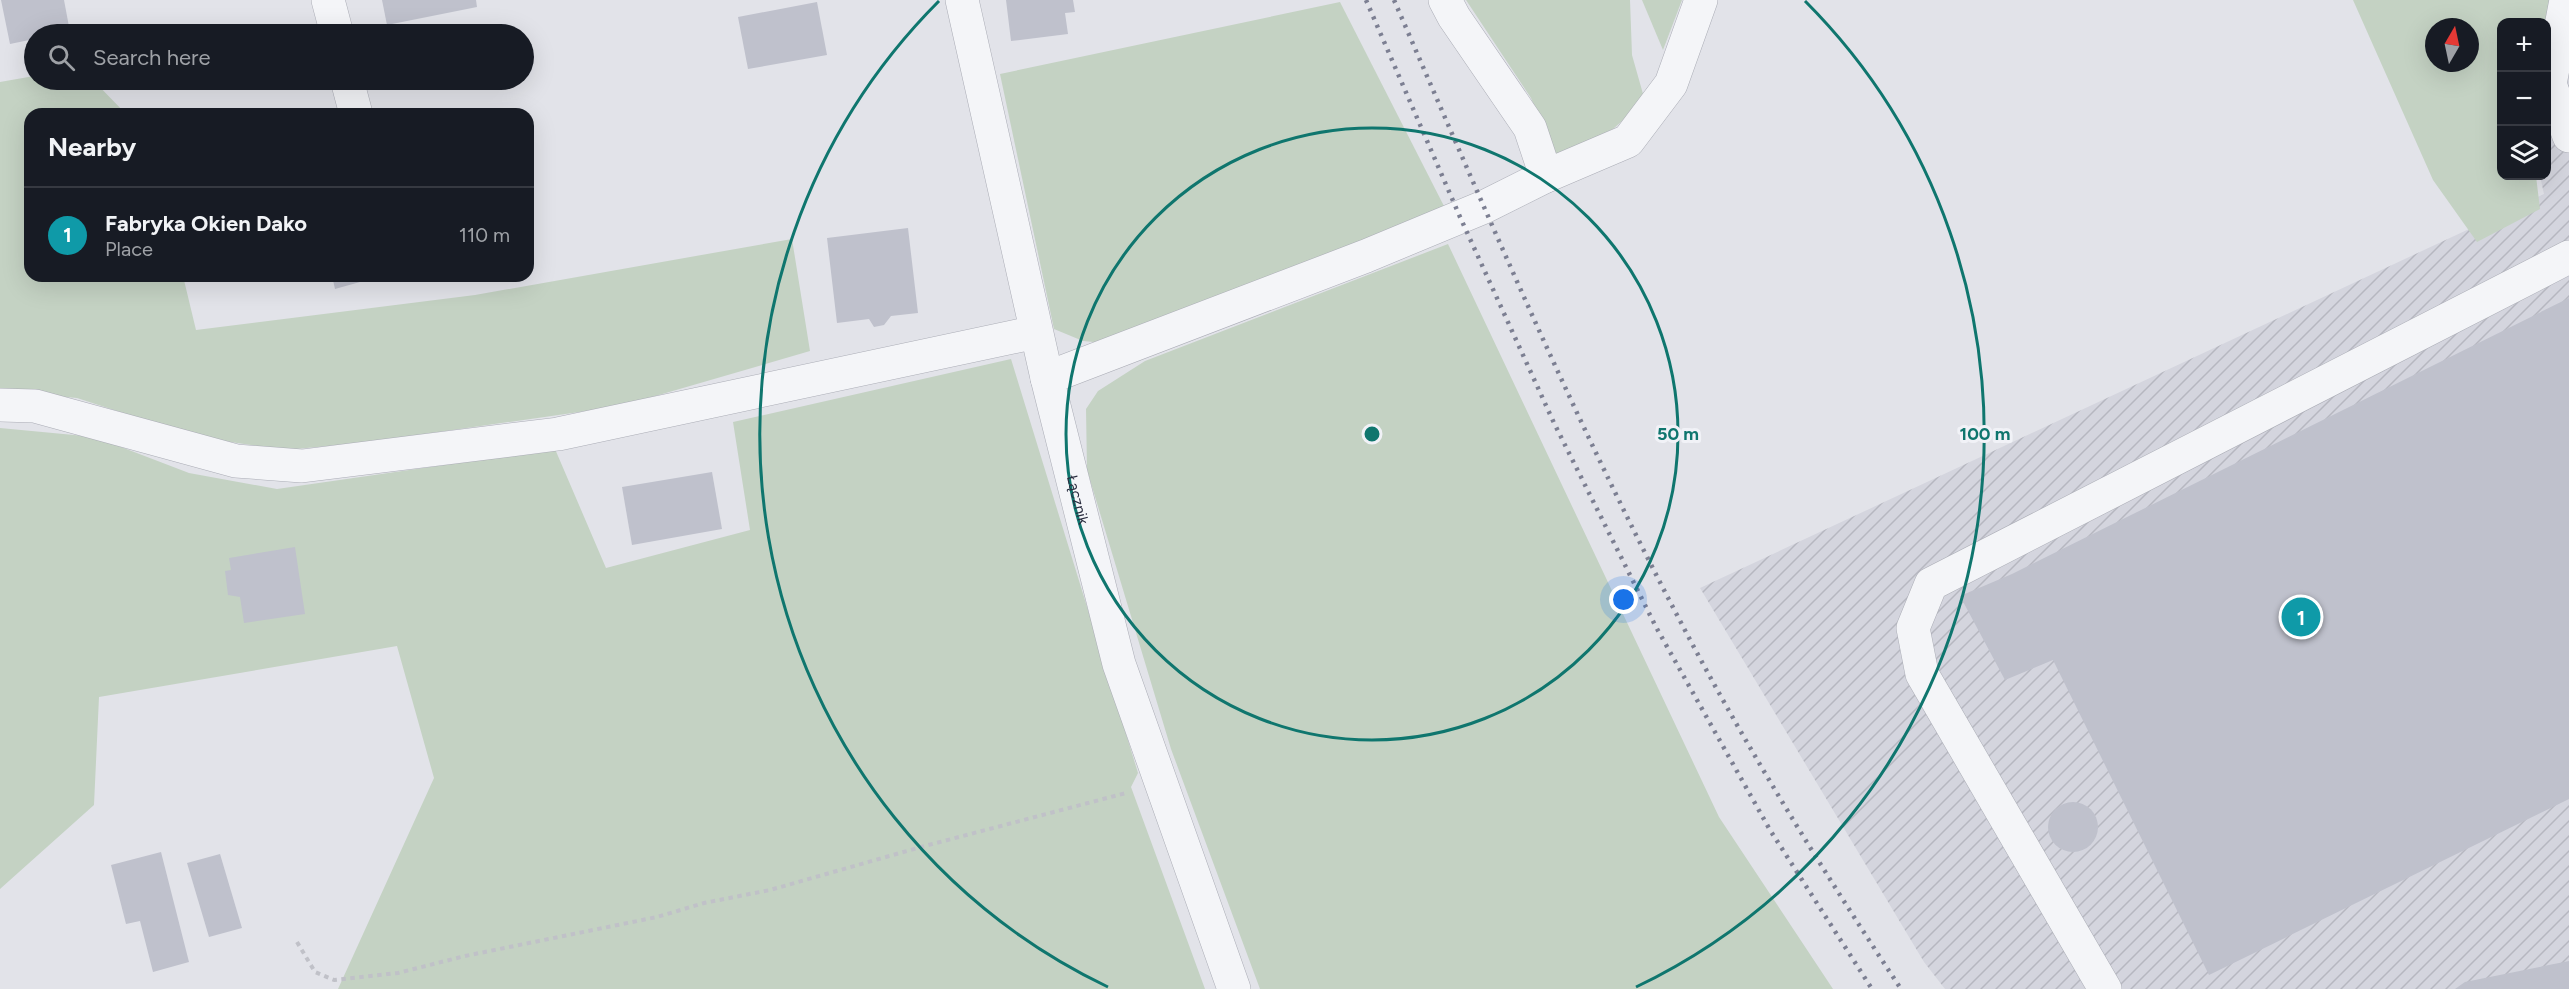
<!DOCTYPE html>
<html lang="en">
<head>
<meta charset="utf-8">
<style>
	:root { --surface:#171b24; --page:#20242c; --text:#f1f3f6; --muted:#9ea1a6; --line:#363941; --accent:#c55a50 }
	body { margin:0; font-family:Figtree,sans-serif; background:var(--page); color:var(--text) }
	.controls { position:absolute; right:18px; top:18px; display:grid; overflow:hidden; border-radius:12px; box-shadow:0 6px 24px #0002 }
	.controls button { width:54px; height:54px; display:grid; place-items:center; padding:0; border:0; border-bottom:2px solid var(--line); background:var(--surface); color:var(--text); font:30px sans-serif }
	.compass { position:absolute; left:2425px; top:18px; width:54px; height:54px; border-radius:50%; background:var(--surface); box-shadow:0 6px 24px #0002; rotate:9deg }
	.you { position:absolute; left:1624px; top:600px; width:21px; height:21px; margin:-15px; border:4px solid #fff; border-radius:50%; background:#1a73e8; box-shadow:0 0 0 9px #1a73e833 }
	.badge { display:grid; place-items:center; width:39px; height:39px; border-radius:50%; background:var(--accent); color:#fff; font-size:20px; font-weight:700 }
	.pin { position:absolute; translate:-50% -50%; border:3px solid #fff; box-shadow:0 2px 6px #0006 }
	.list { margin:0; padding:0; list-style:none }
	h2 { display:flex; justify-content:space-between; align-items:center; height:78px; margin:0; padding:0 24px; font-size:26px }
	h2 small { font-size:20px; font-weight:400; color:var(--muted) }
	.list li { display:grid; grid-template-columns:39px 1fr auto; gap:18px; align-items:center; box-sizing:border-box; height:96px; padding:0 24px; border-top:2px solid var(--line) }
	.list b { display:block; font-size:22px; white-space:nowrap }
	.list p { margin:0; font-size:20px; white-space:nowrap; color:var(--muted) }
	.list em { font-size:20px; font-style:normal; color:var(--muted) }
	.icon { flex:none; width:33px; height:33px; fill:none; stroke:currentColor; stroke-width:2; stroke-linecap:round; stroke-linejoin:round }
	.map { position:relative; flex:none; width:2569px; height:989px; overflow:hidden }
	.search { position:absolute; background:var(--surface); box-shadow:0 6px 24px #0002; left:24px; top:24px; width:510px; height:66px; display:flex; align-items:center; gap:15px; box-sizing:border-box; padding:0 21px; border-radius:33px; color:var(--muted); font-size:22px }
	.panel { position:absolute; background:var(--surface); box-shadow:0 6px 24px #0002; left:24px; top:108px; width:510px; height:174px; border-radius:18px }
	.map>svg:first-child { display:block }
	.industrial { fill:url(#industrial-furrows) }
	.grass { fill:#c4d2c3; fill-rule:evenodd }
	.building { fill:#bfc1cc }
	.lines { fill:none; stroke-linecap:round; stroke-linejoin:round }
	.minor-casing { stroke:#abadb6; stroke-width:34 }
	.path { stroke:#c0c1c8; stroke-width:4; stroke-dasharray:4.5 4.5; stroke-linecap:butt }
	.minor { stroke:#f4f5f8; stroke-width:33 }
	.rail { stroke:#7c7f92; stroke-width:4.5; stroke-dasharray:3 6; stroke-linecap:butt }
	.ring { fill:none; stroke:#0f766e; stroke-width:3 }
	.labels { text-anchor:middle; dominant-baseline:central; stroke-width:6; stroke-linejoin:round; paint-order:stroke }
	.street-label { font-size:15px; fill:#2b2e40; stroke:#f1f2f7 }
	.centre { fill:#0f766e; stroke:#f1f2f7; stroke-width:3 }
	.ring-label { font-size:18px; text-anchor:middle; font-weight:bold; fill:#0f766e; stroke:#f1f2f7; stroke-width:6; stroke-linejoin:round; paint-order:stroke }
</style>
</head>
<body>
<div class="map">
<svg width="2569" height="989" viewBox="0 0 2569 989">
	<defs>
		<pattern id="industrial-furrows" width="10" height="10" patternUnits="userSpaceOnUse" patternTransform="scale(1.5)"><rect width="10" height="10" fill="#d4d5de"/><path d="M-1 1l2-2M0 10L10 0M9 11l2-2" fill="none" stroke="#b6b7c0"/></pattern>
	</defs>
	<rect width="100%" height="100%" fill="#e2e3e9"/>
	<!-- industrial -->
	<polygon class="industrial" points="2460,0 2569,0 2569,989 1945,989 1924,962 1700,588 2544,194 2540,176 2546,176 2546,22 2502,22"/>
	<!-- grass -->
	<g class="grass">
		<polygon points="1466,0 1630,0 1632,55 1645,101 1613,129 1555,156 1531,98"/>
		<polygon points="1642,0 1682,0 1663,50"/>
		<path d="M2353,0H2555L2546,22H2502V176H2536L2540,209L2477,242L2433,180ZM2434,27H2470V63H2434Z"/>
		<polygon points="1340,2 1447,212 1104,343 1083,341 1054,329 1000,74"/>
		<polygon points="34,76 34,80 93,80 126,114 30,114 30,276 183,276 196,330 475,295 792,239 810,351 621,406 362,443 284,450 197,437 77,398 0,391 0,82"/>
		<polygon points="1448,244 1719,817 1833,989 1260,989 1171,749 1087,470 1086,409 1098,391 1145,361"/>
		<polygon points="1011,359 1138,773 1131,787 1205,989 338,989 434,778 397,646 99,697 94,805 0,889 0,428 95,437 189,473 277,489 555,449 606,568 750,530 733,422"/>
	</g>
	<!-- building -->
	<g class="building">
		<polygon points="1,0 64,0 70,32 34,34 34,39 10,44"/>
		<polygon points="382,0 476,0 477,7 387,25"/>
		<polygon points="1006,0 1073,0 1075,12 1065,13 1068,34 1011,41"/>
		<polygon points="817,2 827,55 748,69 738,17"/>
		<polygon points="908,228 918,313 891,316 884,325 874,327 869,319 837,323 827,238"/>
		<polygon points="332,276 358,276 360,282 335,289"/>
		<polygon points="2569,298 2569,799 2209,975 2053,660 2005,680 1960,596 2012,574"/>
		<polygon points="712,472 722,529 632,545 622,487"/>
		<polygon points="295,547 305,614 244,623 240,597 228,595 225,571 231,570 229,558"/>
		<circle cx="2073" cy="827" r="25"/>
		<polygon points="161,852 189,962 153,972 140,921 126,924 111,865"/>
		<polygon points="220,854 242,928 209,937 187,863"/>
		<polygon points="2569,961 2569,989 2455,989 2465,982"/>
	</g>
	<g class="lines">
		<defs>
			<g id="minor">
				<polyline points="328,0 337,34"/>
				<path id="s1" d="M962,0L1047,378L1119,664L1234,989"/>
				<polyline points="1445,0 1454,17 1530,128 1546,176"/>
				<polyline points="2566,0 2550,84 2569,136"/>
				<polyline points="347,80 356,114"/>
				<polyline points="1047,378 1366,256 1484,207 1546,176 1628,141 1671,84 1701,0"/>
				<polyline points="0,405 35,406 236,461 302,466 558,434 1036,332"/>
				<polyline points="2105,989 1922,674 1913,628 1931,584 2569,257"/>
			</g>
		</defs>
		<!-- minor casing -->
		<use href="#minor" class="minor-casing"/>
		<!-- path -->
		<polyline class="path" points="297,942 315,972 334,980 398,973 465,956 657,917 704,903 770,890 921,847 1126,793"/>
		<!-- minor -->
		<use href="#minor" class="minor"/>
		<!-- rail -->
		<g class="rail">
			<polyline points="1366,0 1460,217 1554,423 1656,627 1770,830 1872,989"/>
			<path d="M1394,0C1484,207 1572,415 1677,615C1744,744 1821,868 1901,989"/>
		</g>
	</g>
	<!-- distance rings -->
	<g class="ring">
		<circle cx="1372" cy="434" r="306"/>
		<path d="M1108 987A613 613 0 0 1 939 1M1805 1A613 613 0 0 1 1636 987"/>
	</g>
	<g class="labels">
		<!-- street labels -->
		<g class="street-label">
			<text stroke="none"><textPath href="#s1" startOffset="513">Łącznik</textPath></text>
		</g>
	</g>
	<circle cx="1372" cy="434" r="9" class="centre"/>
	<g class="ring-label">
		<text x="1678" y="440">50 m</text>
		<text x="1985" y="440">100 m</text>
	</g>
</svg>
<div class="controls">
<button>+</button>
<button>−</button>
<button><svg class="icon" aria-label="layers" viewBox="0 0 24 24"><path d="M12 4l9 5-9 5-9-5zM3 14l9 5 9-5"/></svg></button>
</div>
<svg class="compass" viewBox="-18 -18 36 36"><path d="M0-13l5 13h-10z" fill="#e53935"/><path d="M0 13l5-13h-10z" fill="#9ea1a6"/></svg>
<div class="you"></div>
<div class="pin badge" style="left:2301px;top:617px;background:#0f9aa8">1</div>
<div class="search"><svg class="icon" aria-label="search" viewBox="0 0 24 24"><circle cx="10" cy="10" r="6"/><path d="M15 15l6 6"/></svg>Search here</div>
<section class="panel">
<h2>Nearby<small></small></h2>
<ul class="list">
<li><span class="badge" style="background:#0f9aa8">1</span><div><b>Fabryka Okien Dako</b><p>Place</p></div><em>110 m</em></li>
</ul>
</section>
</div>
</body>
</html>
